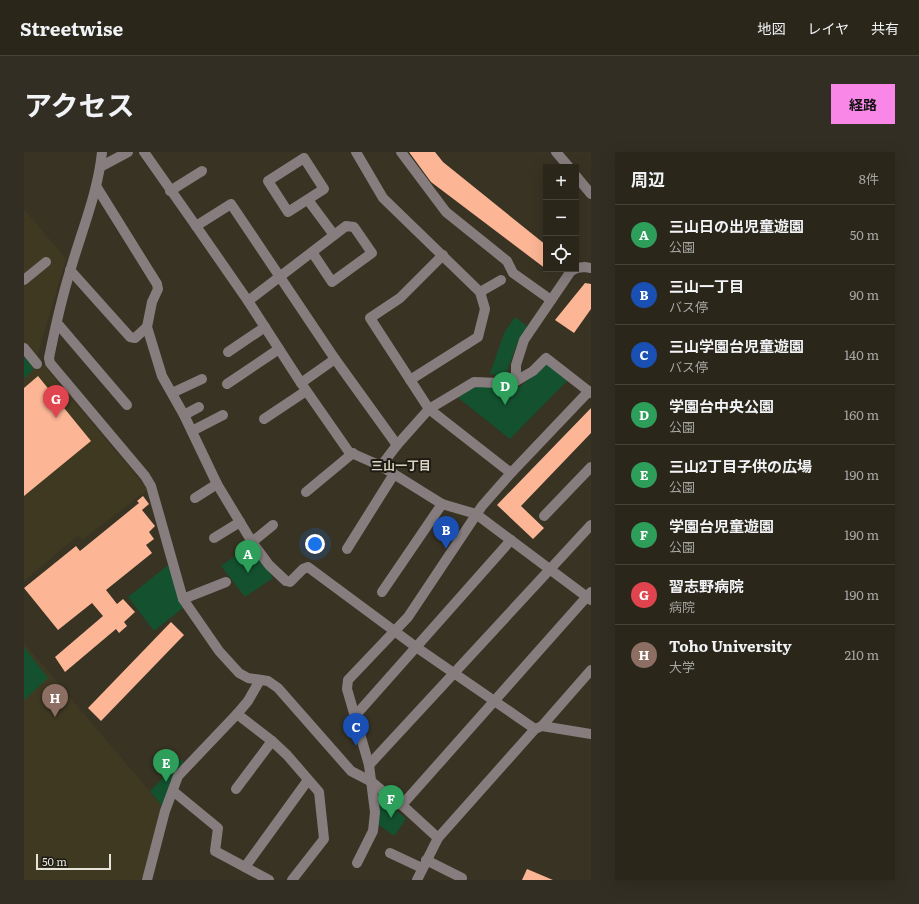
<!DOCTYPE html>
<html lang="ja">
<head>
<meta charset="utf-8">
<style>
	:root { --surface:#2a261a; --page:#322e23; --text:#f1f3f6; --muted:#a5a5a2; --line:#464339; --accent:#f987e8 }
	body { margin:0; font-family:Literata,"Noto Sans JP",serif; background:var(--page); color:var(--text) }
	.controls { position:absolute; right:12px; top:12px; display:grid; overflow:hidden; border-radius:0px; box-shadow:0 4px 16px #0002 }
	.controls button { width:36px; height:36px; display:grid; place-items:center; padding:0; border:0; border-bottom:1px solid var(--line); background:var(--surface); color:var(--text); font:20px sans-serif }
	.scale { position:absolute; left:12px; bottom:10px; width:75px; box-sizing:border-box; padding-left:4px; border:2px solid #e6e4d9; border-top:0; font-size:11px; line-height:14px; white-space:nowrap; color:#e6e4d9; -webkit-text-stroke:3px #1d1b14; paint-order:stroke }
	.you { position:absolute; left:291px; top:392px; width:14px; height:14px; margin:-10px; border:3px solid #fff; border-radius:50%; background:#1a73e8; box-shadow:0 0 0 6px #1a73e833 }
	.badge { display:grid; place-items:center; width:26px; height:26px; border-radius:50%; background:var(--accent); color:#fff; font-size:13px; font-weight:700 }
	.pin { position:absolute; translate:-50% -33px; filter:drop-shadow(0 1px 2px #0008) }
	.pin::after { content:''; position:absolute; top:21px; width:14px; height:12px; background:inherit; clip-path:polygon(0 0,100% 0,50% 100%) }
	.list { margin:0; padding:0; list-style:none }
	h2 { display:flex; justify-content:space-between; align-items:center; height:52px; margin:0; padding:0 16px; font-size:17px }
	h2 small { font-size:13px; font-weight:400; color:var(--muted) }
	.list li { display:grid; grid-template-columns:26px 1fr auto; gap:12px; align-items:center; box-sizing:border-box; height:60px; padding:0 16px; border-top:1px solid var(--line) }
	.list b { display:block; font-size:15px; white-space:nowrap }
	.list p { margin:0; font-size:13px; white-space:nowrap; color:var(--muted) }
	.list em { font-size:13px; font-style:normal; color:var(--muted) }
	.icon { flex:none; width:22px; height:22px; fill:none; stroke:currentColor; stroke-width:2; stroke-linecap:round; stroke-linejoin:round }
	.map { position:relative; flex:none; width:567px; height:728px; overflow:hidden; border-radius:0px }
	header { display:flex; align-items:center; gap:24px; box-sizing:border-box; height:56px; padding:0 20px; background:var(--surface); border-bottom:1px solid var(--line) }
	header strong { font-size:19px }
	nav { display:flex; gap:22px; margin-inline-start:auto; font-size:14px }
	.intro { display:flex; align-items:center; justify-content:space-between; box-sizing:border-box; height:96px; padding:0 24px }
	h1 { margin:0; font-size:28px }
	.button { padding:10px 18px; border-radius:0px; background:var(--accent); color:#111; font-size:14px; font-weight:700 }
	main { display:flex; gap:24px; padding:0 24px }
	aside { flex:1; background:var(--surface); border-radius:0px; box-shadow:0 4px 16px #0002 }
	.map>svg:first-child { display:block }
	.built { fill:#3f3922 }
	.green { fill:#13512f }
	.building { fill:#fcb695 }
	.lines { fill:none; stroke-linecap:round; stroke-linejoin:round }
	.minor { stroke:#877d7e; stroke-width:10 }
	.labels { text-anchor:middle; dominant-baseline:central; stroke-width:4; stroke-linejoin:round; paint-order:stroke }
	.neighbourhood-label { font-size:12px; font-weight:bold; fill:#dad5c0; stroke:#1d1b14 }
</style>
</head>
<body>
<header>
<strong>Streetwise</strong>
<nav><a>地図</a><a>レイヤ</a><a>共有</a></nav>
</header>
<div class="intro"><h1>アクセス</h1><a class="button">経路</a></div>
<main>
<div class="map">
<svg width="567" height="728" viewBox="0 0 567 728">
	<rect width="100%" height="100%" fill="#383323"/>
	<!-- built -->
	<g class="built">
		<polygon points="0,57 42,107 13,205 115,327 123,338 58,388 54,383 0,429"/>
		<polygon points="0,491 138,654 120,722 116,728 0,728"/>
	</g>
	<!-- green -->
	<g class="green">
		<polygon points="491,165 504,175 495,187 483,219 478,224 466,222 480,181"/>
		<polygon points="0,204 10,217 0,227"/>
		<polygon points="527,212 545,227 486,287 432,244 449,234 496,235 520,213"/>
		<polygon points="225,394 243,416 249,426 221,445 197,414"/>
		<polygon points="144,413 159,456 130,479 104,445"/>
		<polygon points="0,495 24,526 0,548"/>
		<polygon points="158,607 160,611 138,654 126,639"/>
		<polygon points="355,643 382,667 370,684 354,672"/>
	</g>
	<!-- building -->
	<g class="building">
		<polygon points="385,0 411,0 419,10 522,93 522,117 407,30"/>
		<polygon points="561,131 567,132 567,157 550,181 531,168"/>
		<polygon points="14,224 67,289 0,344 0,236"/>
		<polygon points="567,256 567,281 497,354 520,376 509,387 473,353"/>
		<polygon points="119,344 125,352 118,358 131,374 125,380 130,387 122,393 128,401 82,438 93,452 99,447 111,460 100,470 103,474 95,481 92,477 41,520 31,505 79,464 68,451 34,478 0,436 52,394 56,399 115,351 113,349"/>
		<polygon points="147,470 160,483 77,569 64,556"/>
		<polygon points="503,717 529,728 498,728"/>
	</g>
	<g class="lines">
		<!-- minor -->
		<g class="minor">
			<path d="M78,0C74,40 58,78 47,116C38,145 31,176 25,206L26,211L121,324L127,334L159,447L195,499L215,521L224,526L244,529L254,536L327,619L348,630L374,652L378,653L567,440"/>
			<polyline points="120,0 172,74 224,149 277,231 325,300 357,314 418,352 452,362 567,448"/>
			<polyline points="332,0 359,46 456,140 461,157 454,185 386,228"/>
			<polyline points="377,0 422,60 483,109 489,121 527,148"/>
			<polyline points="532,0 545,15"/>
			<polygon points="280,6 300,37 264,60 244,29"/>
			<polyline points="76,15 104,0"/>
			<polyline points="552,24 567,42"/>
			<polyline points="72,34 133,132 134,137 128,150 123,175 138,224 160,263 193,332 228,390 245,413 262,429 266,430 279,417 284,415 392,495 511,577"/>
			<polyline points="146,39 178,19"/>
			<polyline points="284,48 310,83"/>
			<polyline points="172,74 207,52 311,207 373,293"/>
			<polyline points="419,103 376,146 346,166 405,257 487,321"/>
			<polyline points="552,116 561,115 567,116"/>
			<polyline points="46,118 106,185 111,186 123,175"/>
			<polyline points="0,128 22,110"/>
			<polyline points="456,140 477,128"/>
			<polyline points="224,149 322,74 330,75 348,101 308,130 288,100"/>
			<polyline points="33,171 103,253"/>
			<polyline points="0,196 13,212"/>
			<polyline points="204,200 241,175"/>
			<polyline points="492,229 492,213 500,188 547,119 551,117"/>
			<polyline points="277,231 311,207"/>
			<polyline points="203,232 255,197"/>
			<polyline points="148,241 178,227"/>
			<polyline points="160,263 175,255"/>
			<polyline points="240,267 282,239"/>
			<polyline points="168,279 199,263"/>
			<polyline points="357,314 373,293 405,257 450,230 475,231 492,229 509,219 522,206 567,241"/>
			<polyline points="282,340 329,301"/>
			<polyline points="171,346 193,332"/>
			<polyline points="520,364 567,315"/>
			<polyline points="190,386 216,370"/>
			<polyline points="228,390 249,373"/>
			<polyline points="323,397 370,322"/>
			<polyline points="358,440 418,352"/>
			<polyline points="159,447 202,430"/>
			<polyline points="213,562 248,589 263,603 295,640 300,687 268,728"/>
			<polyline points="331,564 487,388"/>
			<polyline points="518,574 567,582"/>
			<polyline points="345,613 567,373"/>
			<polyline points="212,637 248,589"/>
			<polyline points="149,639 194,676 191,699 245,728"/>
			<polyline points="378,653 414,686"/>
			<polyline points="366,701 398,716"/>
			<polyline points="402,708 438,726"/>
			<polyline points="333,711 349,679 351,660 345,613 323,537 324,528 384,465 458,354 487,321 565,239"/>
			<polyline points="221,715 284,628"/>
			<polyline points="123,728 141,659 154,624 213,562 224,549 236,528"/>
			<polyline points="393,728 414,686 511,577 518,574 567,518"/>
		</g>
	</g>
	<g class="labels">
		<!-- neighbourhood labels -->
		<g class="neighbourhood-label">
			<text x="377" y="313">三山一丁目</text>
		</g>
	</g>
</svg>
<div class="controls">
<button>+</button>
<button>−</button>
<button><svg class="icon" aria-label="locate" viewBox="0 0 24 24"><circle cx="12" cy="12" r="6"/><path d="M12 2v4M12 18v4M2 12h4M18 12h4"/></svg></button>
</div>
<div class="scale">50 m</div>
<div class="you"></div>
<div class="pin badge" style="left:224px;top:421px;background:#2e9e5b">A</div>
<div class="pin badge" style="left:422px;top:397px;background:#1a4fb4">B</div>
<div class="pin badge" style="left:332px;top:594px;background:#1a4fb4">C</div>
<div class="pin badge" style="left:481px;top:253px;background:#2e9e5b">D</div>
<div class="pin badge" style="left:142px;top:630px;background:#2e9e5b">E</div>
<div class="pin badge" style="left:367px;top:666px;background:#2e9e5b">F</div>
<div class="pin badge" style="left:32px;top:266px;background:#e0444e">G</div>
<div class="pin badge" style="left:31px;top:565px;background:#8d6e63">H</div>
</div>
<aside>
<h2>周辺<small>8件</small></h2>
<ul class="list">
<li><span class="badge" style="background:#2e9e5b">A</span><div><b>三山日の出児童遊園</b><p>公園</p></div><em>50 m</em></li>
<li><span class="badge" style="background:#1a4fb4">B</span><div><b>三山一丁目</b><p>バス停</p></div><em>90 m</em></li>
<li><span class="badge" style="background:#1a4fb4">C</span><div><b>三山学園台児童遊園</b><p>バス停</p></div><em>140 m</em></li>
<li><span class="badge" style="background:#2e9e5b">D</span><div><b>学園台中央公園</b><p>公園</p></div><em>160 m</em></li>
<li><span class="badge" style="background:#2e9e5b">E</span><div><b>三山2丁目子供の広場</b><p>公園</p></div><em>190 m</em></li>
<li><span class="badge" style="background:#2e9e5b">F</span><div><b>学園台児童遊園</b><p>公園</p></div><em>190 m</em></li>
<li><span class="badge" style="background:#e0444e">G</span><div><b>習志野病院</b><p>病院</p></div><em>190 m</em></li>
<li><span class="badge" style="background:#8d6e63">H</span><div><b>Toho University</b><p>大学</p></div><em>210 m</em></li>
</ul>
</aside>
</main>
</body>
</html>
